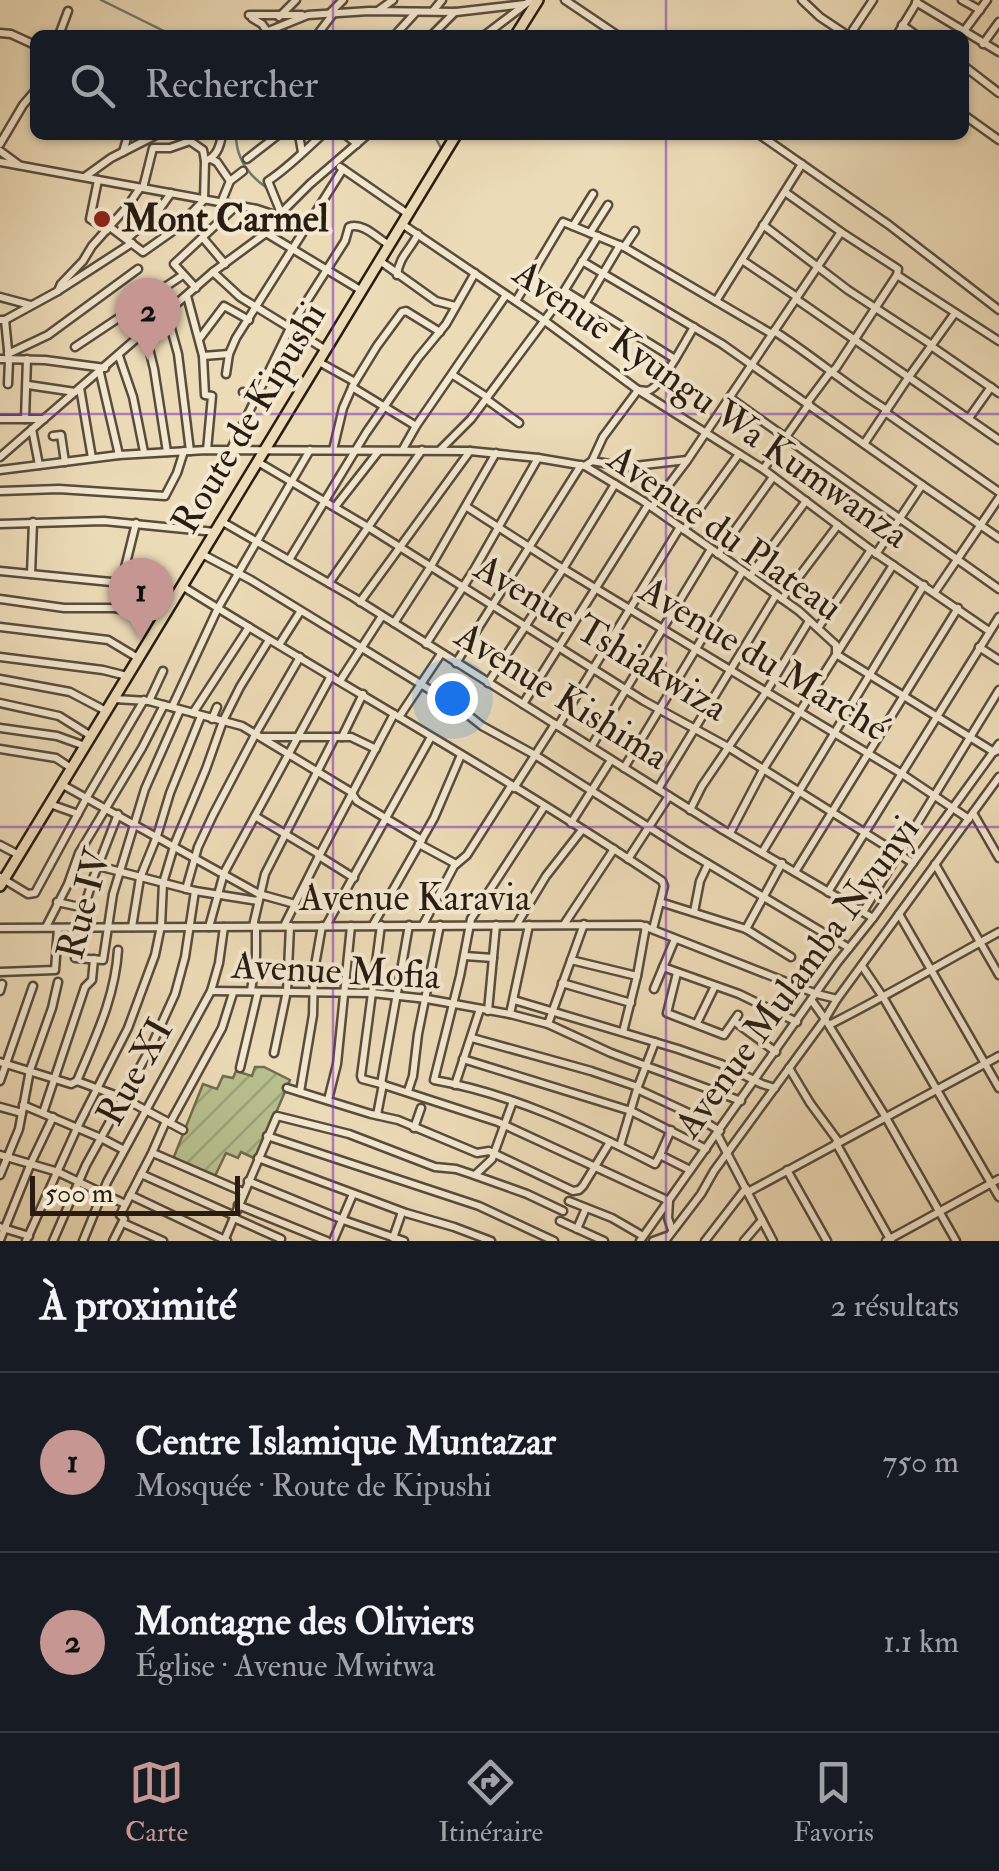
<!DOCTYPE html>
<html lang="fr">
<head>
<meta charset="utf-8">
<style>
	:root { --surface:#171b24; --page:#242831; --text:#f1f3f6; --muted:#9ea1a6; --line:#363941; --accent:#c59692 }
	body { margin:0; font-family:"IM FELL Double Pica",serif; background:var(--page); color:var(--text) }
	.scale { position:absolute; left:30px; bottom:25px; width:210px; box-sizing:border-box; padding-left:10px; border:5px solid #281c13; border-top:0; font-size:28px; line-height:35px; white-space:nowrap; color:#281c13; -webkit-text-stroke:8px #f3e8d0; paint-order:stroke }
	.you { position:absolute; left:452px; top:698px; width:35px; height:35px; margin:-25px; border:8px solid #fff; border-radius:50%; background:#1a73e8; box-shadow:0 0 0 15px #1a73e833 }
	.badge { display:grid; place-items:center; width:65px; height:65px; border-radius:50%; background:var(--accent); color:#111; font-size:32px; font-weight:700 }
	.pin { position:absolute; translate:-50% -82px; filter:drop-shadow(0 2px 5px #0008) }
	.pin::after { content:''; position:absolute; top:52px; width:35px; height:30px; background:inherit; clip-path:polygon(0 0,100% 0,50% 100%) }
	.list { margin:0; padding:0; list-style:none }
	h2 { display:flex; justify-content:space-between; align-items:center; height:130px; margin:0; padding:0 40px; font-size:42px }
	h2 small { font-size:32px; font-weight:400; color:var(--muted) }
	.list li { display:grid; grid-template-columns:65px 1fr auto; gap:30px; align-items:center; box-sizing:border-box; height:180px; padding:0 40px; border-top:2px solid var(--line) }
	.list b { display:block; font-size:38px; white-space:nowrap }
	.list p { margin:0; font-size:32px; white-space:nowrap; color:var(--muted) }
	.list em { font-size:32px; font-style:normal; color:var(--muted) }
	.icon { flex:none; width:55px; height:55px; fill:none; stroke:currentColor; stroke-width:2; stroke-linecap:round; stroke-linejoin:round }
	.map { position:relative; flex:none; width:999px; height:1241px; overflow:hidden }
	.search { position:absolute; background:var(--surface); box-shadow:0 2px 8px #0004; left:30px; right:30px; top:30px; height:110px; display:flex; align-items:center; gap:25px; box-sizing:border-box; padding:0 35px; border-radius:15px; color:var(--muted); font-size:38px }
	.sheet { height:490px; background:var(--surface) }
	nav { display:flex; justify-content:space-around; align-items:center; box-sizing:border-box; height:140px; border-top:2px solid var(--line); background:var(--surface); font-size:28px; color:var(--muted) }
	nav a { display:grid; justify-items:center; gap:5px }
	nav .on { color:var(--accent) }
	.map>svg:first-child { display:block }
	.garden { fill:url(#garden-furrows); stroke:#706e50; stroke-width:2.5 }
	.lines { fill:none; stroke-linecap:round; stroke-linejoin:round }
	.stream { stroke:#6c7b6f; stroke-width:2.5 }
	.minor-casing { stroke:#594c3c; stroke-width:11 }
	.major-casing { stroke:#281c13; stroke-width:14 }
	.minor { stroke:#f3e8d0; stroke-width:6 }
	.major { stroke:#ecdbb7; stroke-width:9 }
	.grid { fill:none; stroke:#7b2cbf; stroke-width:2.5; stroke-opacity:0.55 }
	.poi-dot { fill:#8f2418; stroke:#f3e8d0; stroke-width:4 }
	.labels { text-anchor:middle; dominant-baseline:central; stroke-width:8; stroke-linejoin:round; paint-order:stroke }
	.poi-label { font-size:38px; font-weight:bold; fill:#281c13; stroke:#f3e8d0; text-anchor:start }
	.street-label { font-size:38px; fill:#281c13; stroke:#f3e8d0 }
</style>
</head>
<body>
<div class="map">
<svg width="999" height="1241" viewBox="0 0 999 1241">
	<defs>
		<pattern id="garden-furrows" width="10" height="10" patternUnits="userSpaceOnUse" patternTransform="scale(2.5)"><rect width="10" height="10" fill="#b8c08e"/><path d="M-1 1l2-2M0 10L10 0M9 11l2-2" fill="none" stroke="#9ea47a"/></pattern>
	</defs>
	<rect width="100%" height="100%" fill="#ecdbb7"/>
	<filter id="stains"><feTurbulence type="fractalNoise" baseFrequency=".002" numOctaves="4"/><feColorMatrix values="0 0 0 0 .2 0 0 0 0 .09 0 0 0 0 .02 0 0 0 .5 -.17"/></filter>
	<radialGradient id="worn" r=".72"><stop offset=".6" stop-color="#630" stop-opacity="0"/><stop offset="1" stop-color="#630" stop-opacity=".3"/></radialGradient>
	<!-- garden -->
	<polygon class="garden" points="255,1067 264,1067 290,1080 256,1159 241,1152 238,1158 226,1153 214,1178 173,1159 203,1084 217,1089 223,1076 233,1078 236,1071 252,1076"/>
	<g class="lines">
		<!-- stream -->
		<g class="stream">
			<polyline points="101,0 172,35"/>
			<polyline points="285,29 292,35"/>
			<path d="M236,135C236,158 248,175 267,188"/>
			<polyline points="434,135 441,148"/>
		</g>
		<defs>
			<g id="minor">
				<polyline points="565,0 617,35"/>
				<polyline points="802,0 820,17 847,35"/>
				<polyline points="962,0 980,10"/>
				<polyline points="916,2 999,52"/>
				<polyline points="379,10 393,0"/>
				<polyline points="433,11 442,0"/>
				<polyline points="330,13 343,0"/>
				<polyline points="249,15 302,15"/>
				<polyline points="279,17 296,0"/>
				<polyline points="252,18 262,24 269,34"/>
				<polyline points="902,25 916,35"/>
				<polyline points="853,30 873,0"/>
				<polyline points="964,31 987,0"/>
				<polyline points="266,32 308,15 369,11 456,12 525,4"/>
				<polyline points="0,33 11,34 35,45"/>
				<polyline points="59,35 68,11"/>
				<polyline points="317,35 333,14"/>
				<polyline points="395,35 416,12"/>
				<polyline points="432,35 455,12"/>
				<polyline points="485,35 531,0"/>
				<polyline points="897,35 917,2"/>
				<polyline points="983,44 999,22"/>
				<polyline points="964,66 999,93"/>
				<polyline points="964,115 999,140"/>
				<polyline points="299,135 302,152"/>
				<polyline points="346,135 357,144"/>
				<polyline points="760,135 889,225 999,310"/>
				<polyline points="190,141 203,150 205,161"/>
				<polyline points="0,144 23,105 35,91"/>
				<polyline points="0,151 19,165"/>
				<polyline points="123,152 128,135"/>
				<polyline points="211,159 217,162 230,181"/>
				<polyline points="247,159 278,135"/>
				<polyline points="0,162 257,209 278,216"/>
				<polyline points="340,167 408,214"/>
				<polyline points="86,176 111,158 156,135"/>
				<polyline points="98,180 90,219 107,230"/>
				<polyline points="143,188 153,148 170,148 190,141 192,135"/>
				<polyline points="785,192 841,232 898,269 897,275 999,341"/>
				<polyline points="221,203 230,181 243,171"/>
				<path d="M281,213L268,181C288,168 304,151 322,135"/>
				<polyline points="402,224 545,321 638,390 763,469 871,550 989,631"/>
				<polyline points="763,225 848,290 932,345"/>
				<polyline points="573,226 593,194"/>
				<path d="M110,227L143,252L177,228L204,200L205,161C217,157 220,146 222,135"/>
				<polyline points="266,233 362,291"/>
				<polyline points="590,233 608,205"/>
				<polyline points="203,238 225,264"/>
				<polyline points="127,239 159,210 171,193"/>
				<polyline points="624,247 635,231"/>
				<polyline points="742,260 797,297"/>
				<polyline points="380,261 436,301 455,306"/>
				<polyline points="582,261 722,344 922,485 876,554"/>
				<polyline points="213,272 240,297 326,350"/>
				<path d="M397,275C399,257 410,250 418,234"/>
				<polyline points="196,288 174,264 236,206"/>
				<polyline points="58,291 132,243"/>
				<polyline points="565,291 675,359"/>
				<polyline points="187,296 203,356 205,395 212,396 207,450"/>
				<polyline points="0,297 30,305"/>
				<polyline points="796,299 999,440"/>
				<polyline points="516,301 563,222 624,247 772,334"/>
				<polyline points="716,301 802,164"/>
				<polyline points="585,304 620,245"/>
				<polyline points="167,314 178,354 190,451"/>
				<polyline points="0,320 5,320 58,291 61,284 83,261 92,246 127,207 140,188"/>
				<polyline points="5,320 9,360 8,384"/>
				<path d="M774,331C813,356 847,386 887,410"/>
				<polyline points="145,332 154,369 167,452"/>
				<polyline points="200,338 224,306 249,320"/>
				<polyline points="931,346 999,393"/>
				<polyline points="75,347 183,275"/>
				<polyline points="8,354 48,335 138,269"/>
				<polyline points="119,356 133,397 144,452"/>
				<polyline points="203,356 229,354"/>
				<polyline points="0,359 45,360 105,368"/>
				<polyline points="319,362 355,382 377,346 402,312 406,311 440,332"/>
				<polyline points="100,373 119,455"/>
				<polyline points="226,374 229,354 236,338 343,169"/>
				<polyline points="453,375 487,397"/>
				<polyline points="28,385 75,392"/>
				<polyline points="352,387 416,426 403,449"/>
				<polyline points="80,388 92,458"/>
				<polyline points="243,392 256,397"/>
				<polyline points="730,398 999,589"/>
				<polyline points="486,399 519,423"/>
				<polyline points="807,403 828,375 836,368 897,275"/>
				<polyline points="885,412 999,492"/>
				<polyline points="969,418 991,387"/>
				<polyline points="0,419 44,419"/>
				<polyline points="25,419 27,359"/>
				<polyline points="416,426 506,295"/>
				<polyline points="32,429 39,465"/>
				<polyline points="53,436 61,435 65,462"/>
				<polyline points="864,444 908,378 955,313"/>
				<polyline points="441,449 471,419 553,309 598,236"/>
				<polyline points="333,450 343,408 354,383"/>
				<path d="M230,451L291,326L345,241L349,227C363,222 377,238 389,245"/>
				<polyline points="0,457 213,272 266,233 281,213 310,184 367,135"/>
				<polyline points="592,461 626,467 687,460"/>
				<polyline points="258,462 368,527 644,701 728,747 913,863"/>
				<path d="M586,465L592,461L603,437L638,390C641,390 644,391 647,391C662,388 685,341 694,327"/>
				<polyline points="764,468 809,404"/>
				<polyline points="0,470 119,455 207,450 470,451 538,458 585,466 643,501 743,571 799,611 836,645 836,654 994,752 999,750"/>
				<polyline points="922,485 999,538"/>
				<polyline points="0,491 59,489 165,496 177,473 184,451"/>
				<polyline points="335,507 378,452"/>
				<polyline points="467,507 557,565 902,774 969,819"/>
				<polyline points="652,507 686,462 841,232"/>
				<polyline points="221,521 353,597 723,830 873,918"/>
				<polyline points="0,524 104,521 215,532"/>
				<polyline points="684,530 739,454"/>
				<polyline points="202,554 251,580 458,707 482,726 535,755 685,850 849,948"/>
				<polyline points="718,554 773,477"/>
				<polyline points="289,560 366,433 418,358 446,324 475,273"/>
				<polyline points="0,571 121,583"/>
				<polyline points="31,574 33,522"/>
				<polyline points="750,576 806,501"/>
				<polyline points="329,583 422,450"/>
				<path d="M182,586C342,686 506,776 662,881L664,886L653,929"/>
				<polyline points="935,592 999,498"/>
				<polyline points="0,599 64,608 115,608 162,618"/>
				<polyline points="782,599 838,525"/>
				<polyline points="360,602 470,451"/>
				<polyline points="115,608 136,523"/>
				<polyline points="394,623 431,566 496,453"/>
				<polyline points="0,627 108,640 138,658"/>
				<polyline points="818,628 871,550"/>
				<polyline points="426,644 474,570 538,458"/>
				<polyline points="279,645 300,612"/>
				<polyline points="979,647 999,660"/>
				<polyline points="0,657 103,670 127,676"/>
				<polyline points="456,663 581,465"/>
				<polyline points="0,679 70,692 106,711"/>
				<polyline points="340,681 382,616"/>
				<polyline points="488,683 563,569 615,484"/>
				<polyline points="114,699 149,701 242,726 351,792 357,801 422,840"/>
				<polyline points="149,701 163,671"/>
				<polyline points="0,703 59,716 91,736"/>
				<polyline points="523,704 648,505"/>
				<polyline points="172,707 218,608 310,450"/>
				<polyline points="193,713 249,627"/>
				<polyline points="399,717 441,654"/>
				<polyline points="212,719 217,707"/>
				<polyline points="558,726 680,527"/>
				<polyline points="0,728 57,736 85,746"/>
				<polyline points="262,737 351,737 376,749"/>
				<polyline points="342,737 363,694"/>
				<polyline points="591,747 711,549"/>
				<polyline points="0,749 56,758 71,768"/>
				<polyline points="624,768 743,571"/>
				<polyline points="61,784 259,894 295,904"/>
				<polyline points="514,788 555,724"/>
				<polyline points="658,789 776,595"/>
				<polyline points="50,804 78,814"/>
				<path d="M544,807L471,919L460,976L434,1080C513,1094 584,1128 655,1164L660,1155"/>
				<polyline points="690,810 702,786 766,692 809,621"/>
				<polyline points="973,813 999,858"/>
				<polyline points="255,816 317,853 319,856 354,878"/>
				<polyline points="571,823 611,760"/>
				<polyline points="730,833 764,768 893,565"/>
				<polyline points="419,844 456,864"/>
				<polyline points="0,845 19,855"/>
				<polyline points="763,851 924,585"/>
				<polyline points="628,859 669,796"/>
				<polyline points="935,864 999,975"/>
				<polyline points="98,866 195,891 258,901"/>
				<polyline points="795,872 958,608"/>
				<polyline points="0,877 28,894 35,893 87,797 144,700"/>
				<polyline points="186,889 198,847 213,815 256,733 300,657"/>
				<polyline points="828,892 999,617"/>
				<polyline points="57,902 84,908 94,876 118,814"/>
				<polyline points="660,902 746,929 791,957"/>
				<polyline points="694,912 700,881 708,864"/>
				<polyline points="863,912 999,690"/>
				<polyline points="899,914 999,1088"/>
				<polyline points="565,923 614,849"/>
				<polyline points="517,924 546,876 582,830"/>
				<polyline points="373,925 434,818 461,755"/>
				<polyline points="381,925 361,1076 362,1079 381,1084"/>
				<polyline points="409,925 381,1084 498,1122 669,1201 668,1218 672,1230"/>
				<polyline points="423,925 454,866 467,855 511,786"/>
				<polyline points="253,926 265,874 335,737"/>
				<polyline points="284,926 319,856 394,714"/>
				<polyline points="326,926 431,737"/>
				<polyline points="46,927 68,884 79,853 142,748 164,705"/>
				<polyline points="132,927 140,878 157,836 170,793 201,716"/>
				<polyline points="209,927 224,873 331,676"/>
				<polyline points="0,928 641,925 817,994 837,999"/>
				<polyline points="746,929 782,863"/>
				<polyline points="465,956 493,958"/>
				<polyline points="75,958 103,960 113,894 145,789 180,710"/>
				<polyline points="571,960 637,976"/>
				<polyline points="862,966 883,997 999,1197"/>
				<polyline points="663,967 739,994 797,1022"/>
				<polyline points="0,972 55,970 58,928"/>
				<polyline points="677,973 667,1013 724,1035 738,1015"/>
				<polyline points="562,983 631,1003"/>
				<polyline points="654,989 675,939"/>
				<polyline points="0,991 2,984"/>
				<polyline points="211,991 372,993 427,999 510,1014 548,1024 611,1053 741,1101"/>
				<polyline points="251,991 256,956 256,926"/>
				<polyline points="514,1000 678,1049 721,1064 762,1084 775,1088"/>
				<polyline points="812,1001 825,1019 885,1116 956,1241"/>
				<polyline points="488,1011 496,925"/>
				<polyline points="510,1014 529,925"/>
				<polyline points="734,1021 776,1052"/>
				<polyline points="697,1023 715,986"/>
				<polyline points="548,1024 584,924"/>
				<path d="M829,1025C887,996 942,963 999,932"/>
				<polyline points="623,1032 637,976 646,926"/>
				<polyline points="472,1038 591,1071 638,1087"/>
				<polyline points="274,1053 287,991 290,926"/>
				<polyline points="463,1059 631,1111 706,1149"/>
				<polyline points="0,1062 71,1084 77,1081 123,1098 183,1130"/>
				<polyline points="240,1068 258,992"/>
				<polyline points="789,1068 810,1103 838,1141"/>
				<polyline points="0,1081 33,986"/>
				<path d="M77,1081C95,1038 115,998 118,950"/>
				<polyline points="455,1085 480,1009"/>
				<polyline points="287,1088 371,1114 398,1120 477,1153 489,1151 573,1191 579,1190 583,1186 610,1142"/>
				<polyline points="637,1089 693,1115 720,1131"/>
				<polyline points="408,1091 413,1076 418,1034 440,925"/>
				<polyline points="300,1092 313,1015 314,971 322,926"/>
				<polyline points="328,1100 337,1064 351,926"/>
				<polyline points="23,1105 101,1138 124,1150"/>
				<polyline points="0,1107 22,1113"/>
				<polyline points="43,1113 85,987 92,980 94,959"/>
				<polyline points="377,1115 383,1084"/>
				<polyline points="170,1123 222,1028 233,993"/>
				<polyline points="414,1128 421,1108"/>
				<polyline points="717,1134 773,1241"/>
				<polyline points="267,1136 479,1206 554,1241"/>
				<polyline points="836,1143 891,1241"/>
				<polyline points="620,1146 637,1089 655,1042"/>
				<polyline points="153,1153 243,1192"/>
				<polyline points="0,1155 58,1172 125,1204"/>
				<polyline points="660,1155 690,1170"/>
				<polyline points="660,1155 671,1130"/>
				<polyline points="258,1158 406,1213 454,1227 491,1241"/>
				<polyline points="787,1170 827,1241"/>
				<polyline points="141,1174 235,1216"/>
				<polyline points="0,1175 19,1129 30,1070 52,1008 58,982"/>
				<polyline points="475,1175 492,1159 513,1101"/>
				<polyline points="248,1181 346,1221 404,1241"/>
				<polyline points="748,1192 999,1056"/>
				<polyline points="130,1195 227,1241"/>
				<polyline points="569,1201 612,1218 643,1236"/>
				<polyline points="238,1205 327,1241"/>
				<polyline points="234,1218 281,1239"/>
				<polyline points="560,1221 604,1241"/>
				<polyline points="123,1223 163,1241"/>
				<polyline points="0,1227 29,1236"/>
				<polyline points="577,1229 586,1208"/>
				<polyline points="393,1238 402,1212"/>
				<polyline points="0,1240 31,1163 53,1117"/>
				<polyline points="26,1241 77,1128 128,1028 155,955 161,926 163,883 175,843 206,769 223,721 240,687 269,640"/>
				<polyline points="53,1241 86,1165 151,1047 175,994 185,957 195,891"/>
				<polyline points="83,1241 107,1182 211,991 219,963 224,927"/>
				<polyline points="113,1241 124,1219 120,1215 152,1153 166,1121"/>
				<polyline points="224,1241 277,1116 349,1134 435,1167 456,1169 471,1174 527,1194 563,1211"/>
				<polyline points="333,1241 353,1194"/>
				<polyline points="640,1241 837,963 873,918 999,744"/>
				<polyline points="653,1241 667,1236"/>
				<polyline points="665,1241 701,1194 714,1171 825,1019 837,999 999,777"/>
				<polyline points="705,1241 746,1188"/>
				<polyline points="744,1241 762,1220"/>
				<polyline points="886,1241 999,1179"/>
			</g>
			<g id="major">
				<polyline points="516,35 538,0"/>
				<polyline points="0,886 456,135"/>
			</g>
		</defs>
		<!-- minor casing -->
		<use href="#minor" class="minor-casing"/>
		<!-- major casing -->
		<use href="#major" class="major-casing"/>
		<!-- minor -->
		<use href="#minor" class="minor"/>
		<!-- major -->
		<use href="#major" class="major"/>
	</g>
	<!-- grid -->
	<path class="grid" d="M333,0V35M666,0V35M333,135V1241M666,135V1241M0,414H999M0,827H999"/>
	<!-- markers -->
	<circle class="poi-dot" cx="102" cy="219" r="10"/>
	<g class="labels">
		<!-- poi labels -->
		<g class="poi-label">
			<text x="122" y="219">Mont Carmel</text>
		</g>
		<!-- street labels -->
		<g class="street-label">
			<text transform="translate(711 404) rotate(35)">Avenue Kyungu Wa Kumwanza</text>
			<text transform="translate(249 418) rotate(-59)">Route de Kipushi</text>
			<text transform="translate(725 533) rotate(35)">Avenue du Plateau</text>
			<text transform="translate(601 638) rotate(31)">Avenue Tshiakwiza</text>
			<text transform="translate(764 659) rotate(31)">Avenue du Marché</text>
			<text transform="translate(562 696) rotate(32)">Avenue Kishima</text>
			<text x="415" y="898">Avenue Karavia</text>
			<text transform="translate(84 904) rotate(-75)">Rue IV</text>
			<text transform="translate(336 971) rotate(3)">Avenue Mofia</text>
			<text transform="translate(797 977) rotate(-54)">Avenue Mulamba Nyunyi</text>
			<text transform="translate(135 1072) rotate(-61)">Rue XI</text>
		</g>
	</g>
	<rect width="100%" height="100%" filter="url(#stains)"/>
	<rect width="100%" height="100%" fill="url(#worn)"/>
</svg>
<div class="scale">500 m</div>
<div class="you"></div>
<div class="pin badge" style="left:141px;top:640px">1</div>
<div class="pin badge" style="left:148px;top:360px">2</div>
<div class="search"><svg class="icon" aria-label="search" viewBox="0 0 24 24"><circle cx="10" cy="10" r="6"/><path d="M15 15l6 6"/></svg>Rechercher</div>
</div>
<section class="sheet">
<h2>À proximité<small>2 résultats</small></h2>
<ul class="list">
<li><span class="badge">1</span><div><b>Centre Islamique Muntazar</b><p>Mosquée · Route de Kipushi</p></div><em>750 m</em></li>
<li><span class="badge">2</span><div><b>Montagne des Oliviers</b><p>Église · Avenue Mwitwa</p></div><em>1.1 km</em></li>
</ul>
</section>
<nav>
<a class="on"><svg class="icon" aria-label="map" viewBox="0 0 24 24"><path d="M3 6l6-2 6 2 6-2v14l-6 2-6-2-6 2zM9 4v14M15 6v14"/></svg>Carte</a>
<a><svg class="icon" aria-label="directions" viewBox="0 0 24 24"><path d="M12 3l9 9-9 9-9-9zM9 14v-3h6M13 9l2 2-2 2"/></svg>Itinéraire</a>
<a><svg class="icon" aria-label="saved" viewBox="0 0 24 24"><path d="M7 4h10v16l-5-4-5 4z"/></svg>Favoris</a>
</nav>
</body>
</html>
